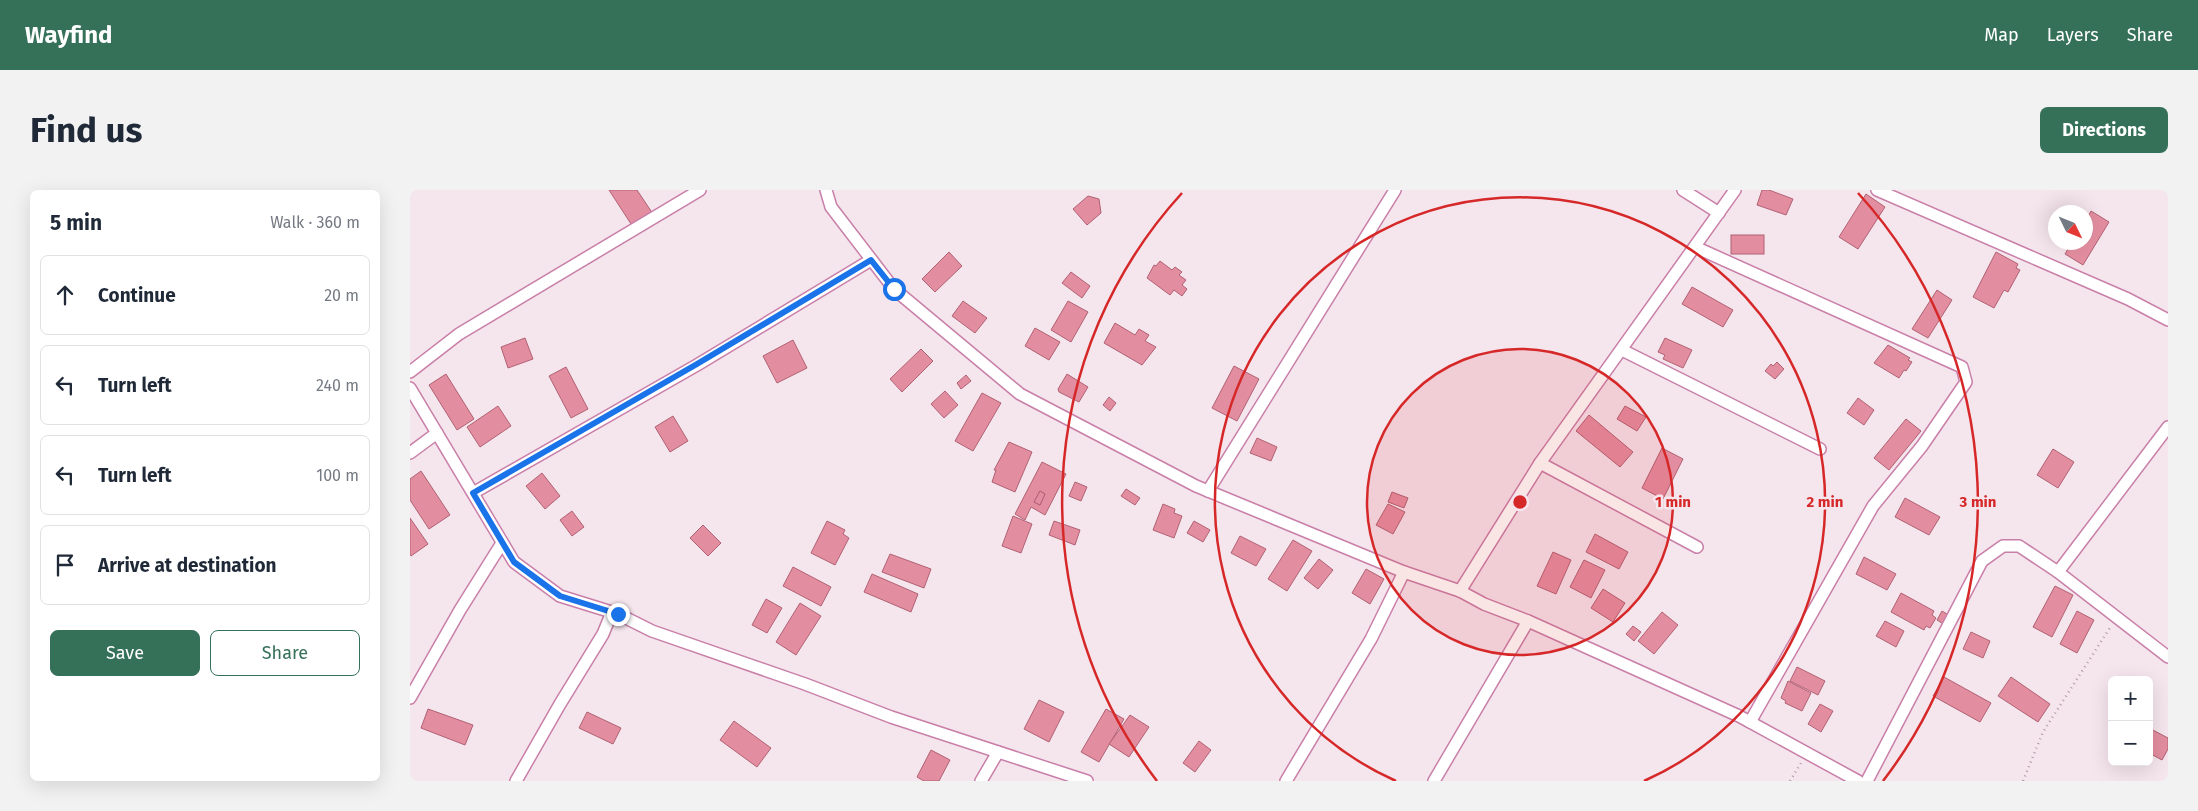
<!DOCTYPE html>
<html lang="en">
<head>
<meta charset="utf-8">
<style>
	:root { --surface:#fff; --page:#f2f2f3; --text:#1f2937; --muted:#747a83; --line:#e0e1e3; --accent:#357059 }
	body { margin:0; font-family:"Fira Sans",sans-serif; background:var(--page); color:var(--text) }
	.controls { position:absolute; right:15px; bottom:15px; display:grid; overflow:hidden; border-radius:8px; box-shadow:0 5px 20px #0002 }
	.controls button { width:45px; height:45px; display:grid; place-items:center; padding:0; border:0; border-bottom:1px solid var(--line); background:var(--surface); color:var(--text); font:25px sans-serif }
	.compass { position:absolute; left:1638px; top:15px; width:45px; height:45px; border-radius:50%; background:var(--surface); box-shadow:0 5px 20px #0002; rotate:133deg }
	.stop { position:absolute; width:15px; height:15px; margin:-11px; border:4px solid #1a73e8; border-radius:50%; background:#fff }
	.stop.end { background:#1a73e8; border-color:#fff; box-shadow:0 1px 5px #0008 }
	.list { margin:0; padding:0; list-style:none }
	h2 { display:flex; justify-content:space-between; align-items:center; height:65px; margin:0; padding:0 20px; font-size:21px }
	h2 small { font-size:16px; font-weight:400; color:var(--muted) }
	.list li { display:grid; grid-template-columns:32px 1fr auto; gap:15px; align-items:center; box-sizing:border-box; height:80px; margin:0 10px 10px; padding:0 10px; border:1px solid var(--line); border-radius:8px }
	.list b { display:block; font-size:19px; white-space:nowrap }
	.list em { font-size:16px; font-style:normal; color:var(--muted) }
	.actions { display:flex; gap:10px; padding:15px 20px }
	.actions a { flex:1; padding:11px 0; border:1px solid var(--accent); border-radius:8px; text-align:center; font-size:18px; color:var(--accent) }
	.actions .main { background:var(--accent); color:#fff }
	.icon { flex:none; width:28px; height:28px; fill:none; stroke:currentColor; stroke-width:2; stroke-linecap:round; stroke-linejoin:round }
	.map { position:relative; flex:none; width:1758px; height:591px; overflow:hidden; border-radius:8px }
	header { display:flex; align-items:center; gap:30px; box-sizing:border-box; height:70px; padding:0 25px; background:var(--accent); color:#fff }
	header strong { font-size:24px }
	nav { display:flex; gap:28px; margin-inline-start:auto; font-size:18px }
	.intro { display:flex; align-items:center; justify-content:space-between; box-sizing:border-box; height:120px; padding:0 30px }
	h1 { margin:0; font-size:35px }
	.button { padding:12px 22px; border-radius:8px; background:var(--accent); color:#fff; font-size:18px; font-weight:700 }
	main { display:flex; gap:30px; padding:0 30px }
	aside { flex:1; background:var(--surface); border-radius:8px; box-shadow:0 5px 20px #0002 }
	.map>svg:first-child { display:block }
	.building { fill:#e38ea0; stroke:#b16174; fill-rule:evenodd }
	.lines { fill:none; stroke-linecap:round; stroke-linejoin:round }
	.street-casing { stroke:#c97fa8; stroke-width:14 }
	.path { stroke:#b09ba6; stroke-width:2.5; stroke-dasharray:1 4; stroke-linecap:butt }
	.street { stroke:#fff; stroke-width:11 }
	.route { stroke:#1a73e8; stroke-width:6 }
	.ring { fill:none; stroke:#d62828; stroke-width:2.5 }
	.centre { fill:#d62828; stroke:#f5e5ed; stroke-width:2.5 }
	.ring-label { font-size:15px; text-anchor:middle; font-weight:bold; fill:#d62828; stroke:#f5e5ed; stroke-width:5; stroke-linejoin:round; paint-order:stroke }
</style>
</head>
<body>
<header>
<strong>Wayfind</strong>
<nav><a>Map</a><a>Layers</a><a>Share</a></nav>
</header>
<div class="intro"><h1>Find us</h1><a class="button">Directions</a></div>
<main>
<aside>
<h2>5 min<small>Walk · 360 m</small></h2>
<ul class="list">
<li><svg class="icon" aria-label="ahead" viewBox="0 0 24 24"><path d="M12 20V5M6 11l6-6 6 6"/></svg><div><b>Continue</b></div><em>20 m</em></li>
<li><svg class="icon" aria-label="left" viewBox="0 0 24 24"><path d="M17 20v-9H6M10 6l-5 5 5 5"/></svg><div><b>Turn left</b></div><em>240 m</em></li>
<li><svg class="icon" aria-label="left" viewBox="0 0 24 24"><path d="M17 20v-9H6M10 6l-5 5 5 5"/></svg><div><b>Turn left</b></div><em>100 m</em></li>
<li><svg class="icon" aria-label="arrive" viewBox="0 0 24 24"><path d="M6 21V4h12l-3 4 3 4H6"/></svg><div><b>Arrive at destination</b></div></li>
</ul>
<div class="actions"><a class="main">Save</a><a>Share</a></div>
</aside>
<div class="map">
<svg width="1758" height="591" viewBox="0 0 1758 591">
	<rect width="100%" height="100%" fill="#f5e5ed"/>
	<!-- building -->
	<g class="building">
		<polygon points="199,0 227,0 243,24 223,37"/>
		<polygon points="1352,0 1359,0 1383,9 1376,25 1347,15"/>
		<polygon points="1456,4 1475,17 1448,59 1429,47"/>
		<polygon points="678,6 689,9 691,23 677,35 663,19"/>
		<polygon points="1681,21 1699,32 1673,75 1655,64 1662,52 1676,52 1676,30"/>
		<rect x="1321" y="45" width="33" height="19"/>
		<polygon points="539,62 552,76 525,102 512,89"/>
		<polygon points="1586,62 1608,74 1606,78 1610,80 1598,102 1594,100 1584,118 1563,107"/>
		<polygon points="750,71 762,80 765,77 772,82 769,85 776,90 772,95 777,99 772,106 764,100 760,105 737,88 744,75 746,76"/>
		<polygon points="661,82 680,96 672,108 652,93"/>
		<polygon points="1282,97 1323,120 1313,137 1272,114"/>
		<polygon points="1527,100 1542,110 1518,148 1502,139"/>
		<polygon points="553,111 577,128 565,143 542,126"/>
		<polygon points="658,111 678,122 661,152 641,140"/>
		<polygon points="705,133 725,145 729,139 739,145 735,151 746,157 732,175 694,153"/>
		<polygon points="625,138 650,152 639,170 615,156"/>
		<polygon points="115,148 123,169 98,178 91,157"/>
		<polygon points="1255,148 1282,160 1273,178 1253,169 1255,165 1248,162"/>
		<polygon points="383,150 397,178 367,193 353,166"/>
		<polygon points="1478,155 1500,168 1498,170 1502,172 1496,181 1494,180 1489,188 1464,173"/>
		<polygon points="511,159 523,171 492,202 480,189"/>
		<polygon points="1367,172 1374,179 1365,189 1355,181 1361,174 1363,176"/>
		<polygon points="824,176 849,189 827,231 802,218"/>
		<polygon points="156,177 178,219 161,228 139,186"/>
		<polygon points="36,184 64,229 47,240 19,195"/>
		<polygon points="657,184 678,197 669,212 649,202 648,199"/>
		<polygon points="556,185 561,191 551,199 547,193"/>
		<polygon points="535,201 548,215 534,228 521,214"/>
		<polygon points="572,203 591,213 563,261 545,251"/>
		<polygon points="699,207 706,213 700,221 693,215"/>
		<polygon points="1448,208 1464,220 1454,235 1437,223"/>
		<polygon points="88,216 101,236 70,257 57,237"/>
		<polygon points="1215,216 1236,227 1227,241 1207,229"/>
		<polygon points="1179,225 1223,262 1210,277 1166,241"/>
		<polygon points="263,226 278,251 260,262 245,237"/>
		<polygon points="1496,229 1511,241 1479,280 1464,268"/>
		<polygon points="847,248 867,257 861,271 840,263"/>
		<polygon points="599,252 622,262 605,302 582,292 586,280 584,280"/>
		<polygon points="1252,258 1273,269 1253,309 1232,298"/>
		<polygon points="1643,259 1664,272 1648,298 1627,285"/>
		<path d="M632,272L656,284L635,325L621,317L615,330L605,324ZM630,301L635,304L630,315L624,312Z"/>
		<polygon points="11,281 40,325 19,339 0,310 0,289"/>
		<polygon points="132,283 150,306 135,319 116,296"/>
		<polygon points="665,292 677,297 671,311 659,306"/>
		<polygon points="716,299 730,308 725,315 711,306"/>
		<polygon points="630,301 635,304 630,315 624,312"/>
		<polygon points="982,302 998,308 994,318 978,312"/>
		<polygon points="1495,308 1530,327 1519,345 1485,327"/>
		<polygon points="753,314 765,319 764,323 772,326 764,348 743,340"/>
		<polygon points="978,314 995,322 983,344 966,335"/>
		<polygon points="162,321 174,337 162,346 150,330"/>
		<polygon points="603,326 622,334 611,363 592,356"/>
		<polygon points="0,328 18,354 1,366 0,364"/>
		<polygon points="417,331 435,340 433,344 439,348 425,375 401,363"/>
		<polygon points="644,331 670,340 665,355 639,345"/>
		<polygon points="784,331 800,340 793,352 777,343"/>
		<polygon points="293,335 311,353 298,366 280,348"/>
		<polygon points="1185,344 1218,362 1209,379 1176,362"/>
		<polygon points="830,346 856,359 846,376 821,363"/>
		<polygon points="883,350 902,361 877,401 858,389"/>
		<polygon points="1143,362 1161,370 1146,404 1127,396"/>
		<polygon points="480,364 521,379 514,398 472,382"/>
		<polygon points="1454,367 1486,384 1477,400 1446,384"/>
		<polygon points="909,369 923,380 908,399 894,388"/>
		<polygon points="1174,370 1195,380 1181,408 1160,397"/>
		<polygon points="383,377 421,397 411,416 373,396"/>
		<polygon points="956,379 974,389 960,414 942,403"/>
		<polygon points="462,384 508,404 501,422 454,402"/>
		<polygon points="1645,396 1663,405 1642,447 1623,437"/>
		<polygon points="1193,399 1215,413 1203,432 1181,418"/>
		<polygon points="1491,403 1524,421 1522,425 1526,428 1520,438 1516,436 1514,440 1481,422"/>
		<polygon points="356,409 372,418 357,443 342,435"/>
		<polygon points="390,413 411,426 386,465 366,452"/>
		<polygon points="1532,421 1540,426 1535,435 1527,430"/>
		<polygon points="1667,421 1684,430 1667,463 1650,454"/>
		<polygon points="1252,422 1268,435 1244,464 1228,451"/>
		<polygon points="1475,431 1494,441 1486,457 1466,446"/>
		<polygon points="1223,436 1231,442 1224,451 1216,444"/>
		<polygon points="1561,442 1580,451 1573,468 1553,459"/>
		<polygon points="1387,477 1415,491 1408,505 1380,491"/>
		<polygon points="1534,487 1581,513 1570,532 1523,506"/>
		<polygon points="1601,487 1640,514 1628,532 1588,506"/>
		<polygon points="1378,491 1401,503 1392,521 1375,513 1376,511 1371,508"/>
		<polygon points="629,510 654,522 639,552 614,539"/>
		<polygon points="1410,514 1423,521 1411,542 1398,534"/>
		<polygon points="18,519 63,535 55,555 11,538"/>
		<polygon points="696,519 714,529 689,572 671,562"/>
		<polygon points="177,522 211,538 203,554 169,538"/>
		<polygon points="720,525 739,537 719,567 699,554"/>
		<polygon points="324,531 361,558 347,577 310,550"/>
		<polygon points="1739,538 1758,548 1758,559 1752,570 1739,563"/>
		<polygon points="789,551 801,560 785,582 773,573"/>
		<polygon points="521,560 540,570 529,591 514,591 507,587"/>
	</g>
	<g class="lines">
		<defs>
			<g id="street">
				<polyline points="416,0 421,17 484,99 610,204 786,296 994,382 1050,401 1074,414 1118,431 1329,526 1448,591"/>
				<polyline points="1273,0 1309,23"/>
				<polyline points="1467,0 1718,109 1758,130"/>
				<polyline points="1285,57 1552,177 1556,192 1512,256 1463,316 1340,532"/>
				<polyline points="1212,160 1410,259"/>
				<polyline points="0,182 49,144 290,0"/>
				<polyline points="0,198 104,372 150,406 208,424 242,441 395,494 481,527 677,591"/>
				<polyline points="0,263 27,243"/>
				<polyline points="1130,273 1287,357"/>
				<polyline points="798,301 985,0"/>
				<polyline points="63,303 287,175 461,70"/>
				<polyline points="1648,382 1758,237"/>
				<polyline points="1050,401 1130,273 1325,0"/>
				<polyline points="0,508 50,420 92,353"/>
				<polyline points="106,591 150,514 193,444 202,422"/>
				<polyline points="571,591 588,562"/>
				<polyline points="876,591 961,449 994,382"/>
				<polyline points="1024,591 1118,431"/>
				<polyline points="1457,591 1572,371 1593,356 1609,356 1648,382 1758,467"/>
			</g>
		</defs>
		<!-- street casing -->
		<use href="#street" class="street-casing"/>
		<!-- path -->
		<g class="path">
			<polyline points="1380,591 1391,573"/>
			<polyline points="1613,591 1633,542 1701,436"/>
		</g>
		<!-- street -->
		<use href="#street" class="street"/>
	</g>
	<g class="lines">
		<!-- route -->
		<polyline class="route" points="208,424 150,406 104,372 63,303 287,174 461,70 484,99"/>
	</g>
	<!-- distance rings -->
	<circle cx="1110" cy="312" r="153" fill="#d62828" fill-opacity=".12"/>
	<g class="ring">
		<circle cx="1110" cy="312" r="153"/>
		<path d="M986 591A305 305 0 1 1 1234 591"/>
		<path d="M747 591A458 458 0 0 1 772 3M1448 3A458 458 0 0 1 1473 591"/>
	</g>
	<circle cx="1110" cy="312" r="8" class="centre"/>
	<g class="ring-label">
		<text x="1263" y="317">1 min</text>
		<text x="1415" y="317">2 min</text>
		<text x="1568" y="317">3 min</text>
	</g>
</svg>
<div class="controls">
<button>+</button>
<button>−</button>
</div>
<svg class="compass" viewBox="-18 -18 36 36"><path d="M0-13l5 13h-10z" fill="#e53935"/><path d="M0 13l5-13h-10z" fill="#747a83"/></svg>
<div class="stop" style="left:484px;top:99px"></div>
<div class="stop end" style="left:208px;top:424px"></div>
</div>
</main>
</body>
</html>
